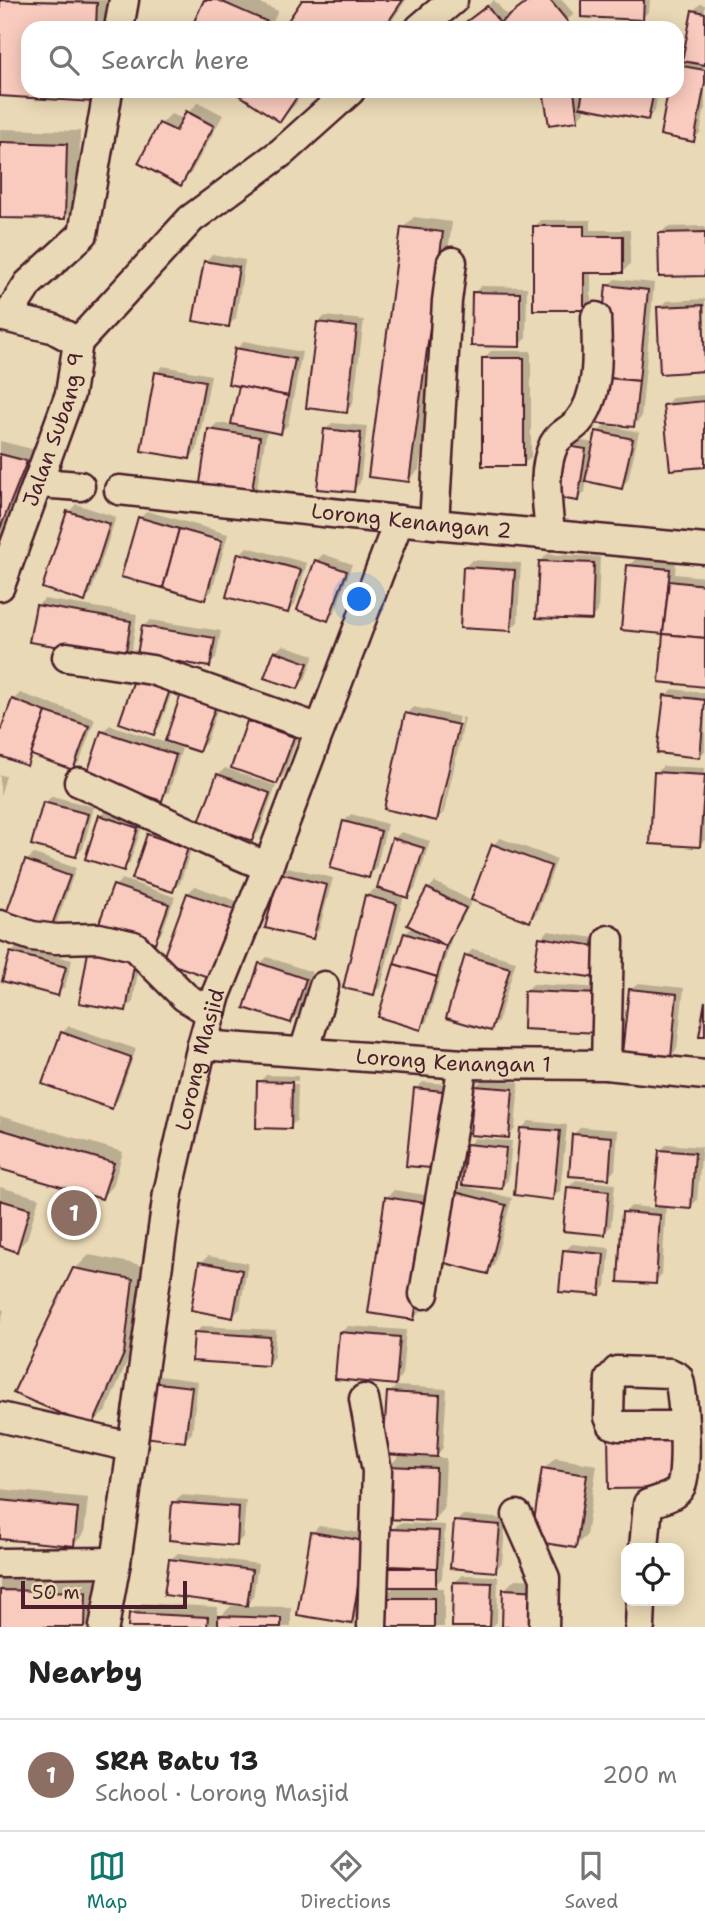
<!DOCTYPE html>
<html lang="en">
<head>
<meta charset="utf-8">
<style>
	:root { --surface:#fff; --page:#f2f2f2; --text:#222; --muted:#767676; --line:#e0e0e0; --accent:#0f766e }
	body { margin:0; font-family:"Shantell Sans",sans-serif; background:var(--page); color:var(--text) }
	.controls { position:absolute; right:21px; bottom:21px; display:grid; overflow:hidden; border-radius:14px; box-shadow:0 4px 18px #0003 }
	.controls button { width:63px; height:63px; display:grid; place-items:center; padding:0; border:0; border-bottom:2px solid var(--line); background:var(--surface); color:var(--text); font:35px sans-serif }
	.scale { position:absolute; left:21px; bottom:18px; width:166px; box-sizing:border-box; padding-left:7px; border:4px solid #4a1f2b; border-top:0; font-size:19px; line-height:24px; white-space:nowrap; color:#4a1f2b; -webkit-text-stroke:5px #ead9b6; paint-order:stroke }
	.you { position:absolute; left:360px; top:600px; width:24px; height:24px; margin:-18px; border:5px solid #fff; border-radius:50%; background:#1a73e8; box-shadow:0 0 0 10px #1a73e833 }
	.badge { display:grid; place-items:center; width:46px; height:46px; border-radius:50%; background:var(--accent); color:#fff; font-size:23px; font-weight:700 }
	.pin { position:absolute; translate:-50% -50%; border:4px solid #fff; box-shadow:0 2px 7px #0006 }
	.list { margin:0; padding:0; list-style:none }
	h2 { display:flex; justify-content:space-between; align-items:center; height:91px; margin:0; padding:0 28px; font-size:30px }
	h2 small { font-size:23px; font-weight:400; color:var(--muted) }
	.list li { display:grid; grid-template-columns:46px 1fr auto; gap:21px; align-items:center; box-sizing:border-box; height:112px; padding:0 28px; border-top:2px solid var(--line) }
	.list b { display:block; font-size:26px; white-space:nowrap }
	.list p { margin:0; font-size:23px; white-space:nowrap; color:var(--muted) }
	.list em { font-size:23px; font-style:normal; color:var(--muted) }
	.icon { flex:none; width:38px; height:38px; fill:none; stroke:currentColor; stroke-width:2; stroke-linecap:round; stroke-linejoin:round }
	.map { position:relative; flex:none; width:705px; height:1627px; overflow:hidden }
	.search { position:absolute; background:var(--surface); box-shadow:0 4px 18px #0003; left:21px; right:21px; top:21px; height:77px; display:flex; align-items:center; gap:18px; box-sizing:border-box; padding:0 24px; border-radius:21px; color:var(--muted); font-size:26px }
	.sheet { height:203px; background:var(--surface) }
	nav { display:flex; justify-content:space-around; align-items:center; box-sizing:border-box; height:98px; border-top:2px solid var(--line); background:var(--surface); font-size:19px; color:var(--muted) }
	nav a { display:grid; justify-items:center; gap:4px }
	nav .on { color:var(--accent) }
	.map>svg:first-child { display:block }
	.shadow { fill:#0003 }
	.building { fill:#f9cbbe; stroke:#4a1f2b; stroke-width:2 }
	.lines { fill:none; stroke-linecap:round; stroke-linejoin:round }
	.minor-casing { stroke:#4a1f2b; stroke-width:33 }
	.minor { stroke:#ead9b6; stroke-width:28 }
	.labels { text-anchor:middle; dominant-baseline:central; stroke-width:5; stroke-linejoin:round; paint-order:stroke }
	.street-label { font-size:21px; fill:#4a1f2b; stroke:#ead9b6 }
</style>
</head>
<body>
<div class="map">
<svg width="705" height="1627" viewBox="0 0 705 1627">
	<rect width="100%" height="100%" fill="#ead9b6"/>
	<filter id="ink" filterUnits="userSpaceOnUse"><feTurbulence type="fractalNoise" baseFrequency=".0143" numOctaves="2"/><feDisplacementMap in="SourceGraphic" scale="14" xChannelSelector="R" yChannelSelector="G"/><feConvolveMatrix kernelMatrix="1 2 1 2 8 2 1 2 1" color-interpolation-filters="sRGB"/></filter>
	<g filter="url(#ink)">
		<!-- shadow -->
		<g class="shadow">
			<polygon points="0,0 107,0 105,28 28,28 28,91 101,91 92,100 0,94"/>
			<polygon points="205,0 253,0 278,11 270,28 193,28"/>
			<polygon points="304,0 406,0 387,28 285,28"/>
			<polygon points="494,0 508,17 530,0 562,0 574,14 558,28 459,28"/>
			<polygon points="583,0 650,0 649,11 642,18"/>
			<polygon points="700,4 705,5 705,108 700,133 693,140 670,91 677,91 677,62 684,58 693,11"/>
			<polygon points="243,91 304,91 294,106 280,120"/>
			<polygon points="545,91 581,91 583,99 585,91 658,91 655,111 648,118 584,106 584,112 577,119"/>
			<polygon points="198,102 223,115 191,173 181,183 161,124 171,114 184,119"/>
			<polygon points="0,129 80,131 79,204 65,218 0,216"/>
			<polygon points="414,217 452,222 419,470 408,480 403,228"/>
			<polygon points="541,220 591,220 591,230 630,230 630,264 623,272 591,272 591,301 583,308 534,227"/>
			<polygon points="705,226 705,274 660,234 667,227"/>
			<polygon points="212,254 245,260 236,318 229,325 205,262"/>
			<polygon points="615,279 654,283 641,418 634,425 608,286"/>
			<polygon points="481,286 527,287 526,338 519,345 474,293"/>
			<polygon points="705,299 705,370 661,372 659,308 666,301"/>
			<polygon points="325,316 364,320 353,404 346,411 318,323"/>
			<polygon points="244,341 302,352 288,425 280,432 267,429 257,488 250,496 210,430 217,423 233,425 241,385 237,349"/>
			<polygon points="491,351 531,351 531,457 524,464 484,358"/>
			<polygon points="163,366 211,375 197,450 190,458 156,373"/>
			<polygon points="705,395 705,465 664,406 672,398"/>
			<polygon points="332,423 367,426 360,483 353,490 325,430"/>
			<polygon points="605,425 639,432 628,480 621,487 587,479 585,492 578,499 554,495 569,439 595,443 598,432"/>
			<polygon points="0,441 36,450 0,542"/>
			<polygon points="76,504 116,517 91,593 84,600 69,512"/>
			<polygon points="147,511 228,534 212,591 205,598 140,518"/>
			<polygon points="247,547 307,563 295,604 288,612 240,554"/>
			<polygon points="323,554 352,564 335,612 328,619 316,561"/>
			<polygon points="547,554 600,557 598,611 591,618 540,562"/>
			<polygon points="636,559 676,562 675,574 705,577 705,685 665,632 623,629 628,566"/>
			<polygon points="472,560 521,563 518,622 511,629 465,567"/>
			<polygon points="44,599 137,614 132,648 125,655 37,606"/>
			<polygon points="150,620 221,631 216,658 209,665 143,627"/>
			<polygon points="283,645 314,655 305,680 298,687 275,652"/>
			<polygon points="144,668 176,680 160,726 153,733"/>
			<polygon points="673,689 705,693 705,751 699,756 665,696"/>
			<polygon points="184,692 222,696 206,743 199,750"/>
			<polygon points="20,693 95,719 80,761 73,768 34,754 26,764 0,754 0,737 13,700"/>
			<polygon points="414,707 459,717 437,813 441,813 462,717 465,718 444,812 437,819 407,714"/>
			<polygon points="256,715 300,730 284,775 277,782 249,722"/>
			<polygon points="110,725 182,748 169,792 162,799 102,732"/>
			<polygon points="663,766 705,768 705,840 699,845 656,773"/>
			<polygon points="225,768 276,786 259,832 252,839 218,775"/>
			<polygon points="0,775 6,776 0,796"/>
			<polygon points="52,796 94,807 83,848 76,856 45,803"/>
			<polygon points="108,809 144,821 130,862 123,870 101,816"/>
			<polygon points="351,814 387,824 376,869 369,876 344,822"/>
			<polygon points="155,828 194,841 180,883 173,890 148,835"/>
			<polygon points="401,832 430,841 415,889 408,896 404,895 381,986 373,993 367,896 374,889 378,890 394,839"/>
			<polygon points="500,838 557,859 537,913 530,920 493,845"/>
			<polygon points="34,854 76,868 56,924 49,931 26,861"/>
			<polygon points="288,867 333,878 319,930 312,937 281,874"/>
			<polygon points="122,879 175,897 161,934 154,941 115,886"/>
			<polygon points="435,882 472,901 452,937 427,1021 420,1028 405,934 413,926 428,889"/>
			<polygon points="195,886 242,903 211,976 188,893"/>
			<polygon points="548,931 608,940 597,977 541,938"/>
			<polygon points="18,946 72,960 65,987 57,994 11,953"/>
			<polygon points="142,947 133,1002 126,1009 81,1001"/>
			<polygon points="473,949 516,961 498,1022 491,1029 466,956"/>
			<polygon points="267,957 312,972 298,1014 291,1021 260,964"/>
			<polygon points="638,983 684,988 677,1049 670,1057 631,990"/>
			<polygon points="533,984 606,988 605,1024 526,991"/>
			<polygon points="69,1026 136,1049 118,1100 111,1107 62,1033"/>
			<polygon points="266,1075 298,1076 298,1081 263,1080 263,1083 298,1084 297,1120 290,1127 259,1082"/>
			<polygon points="482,1080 519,1082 515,1129 508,1137 475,1087"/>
			<polygon points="423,1082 458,1085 443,1167 416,1089"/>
			<polygon points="0,1116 123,1152 113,1186 102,1197 0,1167"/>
			<polygon points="529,1121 567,1125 560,1191 553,1198 522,1128"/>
			<polygon points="581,1127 618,1130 615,1170 608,1177 574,1134"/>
			<polygon points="475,1138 512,1141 508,1180 501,1187 468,1145"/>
			<polygon points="667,1144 702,1147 697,1200 690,1207 666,1205 662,1275 655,1282 624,1213 631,1206 656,1208 660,1151"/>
			<polygon points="576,1180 615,1184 611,1226 604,1233 569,1187"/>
			<polygon points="463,1186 512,1198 494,1265 487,1272 456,1193"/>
			<polygon points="0,1187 39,1198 27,1239 16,1250 0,1245"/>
			<polygon points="394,1190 438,1197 421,1311 414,1318 387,1197"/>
			<polygon points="572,1244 610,1248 606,1286 599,1294 565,1251"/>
			<polygon points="89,1255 146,1266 137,1338 106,1411 92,1424 75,1269"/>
			<polygon points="208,1256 248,1263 240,1309 233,1316 201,1263"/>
			<polygon points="0,1309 4,1310 0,1324"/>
			<polygon points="202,1326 276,1330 274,1357 267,1364 195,1333"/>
			<polygon points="348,1326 406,1330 402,1376 395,1383 340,1333"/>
			<polygon points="159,1376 198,1381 192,1433 184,1441 151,1383"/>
			<polygon points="396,1386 447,1389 443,1448 434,1458 446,1458 444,1509 433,1520 388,1467 402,1453 389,1393"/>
			<polygon points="555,1458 597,1465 586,1536 575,1546 544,1469"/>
			<polygon points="0,1489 88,1498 84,1534 73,1545 0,1537"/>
			<polygon points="181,1495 246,1500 243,1537 236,1544 173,1503"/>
			<polygon points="463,1515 506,1519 502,1563 495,1570 456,1522"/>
			<polygon points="399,1523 445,1525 442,1578 432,1588 444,1588 444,1627 382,1627 382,1598 396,1585 384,1568 391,1562 392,1530"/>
			<polygon points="319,1526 372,1535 358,1615 351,1622 312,1533"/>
			<polygon points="178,1553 258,1564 253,1597 246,1605 170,1560"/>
			<polygon points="462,1575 498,1576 497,1622 492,1627 454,1627 455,1582"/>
			<polygon points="0,1576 99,1579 98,1616 87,1627 0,1627"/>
			<polygon points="515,1579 551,1580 550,1627 503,1627 504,1590"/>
			<polygon points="142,1603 218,1607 217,1620 231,1606 291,1607 291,1627 130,1627 131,1614"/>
		</g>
		<!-- building -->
		<g class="building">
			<polygon points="0,0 97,3 96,28 28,28 28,91 93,91 93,102 0,96"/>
			<polygon points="204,0 218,0 268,22 265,28 191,28"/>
			<polygon points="302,0 403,0 384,28 283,28"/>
			<polygon points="530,0 550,0 568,22 560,28 458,28 487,6 500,23"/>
			<polygon points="581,0 644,0 643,20 581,17"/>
			<polygon points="692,10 705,13 705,65 682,61"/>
			<polygon points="677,65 705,70 705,83 694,142 660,135 668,91 677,91"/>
			<polygon points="241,91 301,91 280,122 238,94"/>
			<polygon points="543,91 574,91 578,121 549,125"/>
			<polygon points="583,91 654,91 648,120 580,107"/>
			<polygon points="186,111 214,126 181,186 138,163 159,123 176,131"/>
			<polygon points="0,142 67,144 65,219 0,218"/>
			<polygon points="533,226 584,226 584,236 623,236 623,273 584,273 584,310 533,310"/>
			<polygon points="401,227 443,232 409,482 368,477"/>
			<polygon points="705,232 705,276 659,277 658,233"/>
			<polygon points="204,261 239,267 229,327 193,321"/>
			<polygon points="606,285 648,290 639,381 597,377"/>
			<polygon points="472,292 520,293 520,347 471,346"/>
			<polygon points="703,305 705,371 660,374 657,307"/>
			<polygon points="317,322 357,327 347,413 306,408"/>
			<polygon points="235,348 295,359 288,396 228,384"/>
			<rect x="482" y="358" width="42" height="108"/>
			<polygon points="155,372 205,381 190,459 141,451"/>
			<polygon points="597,377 639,381 634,427 593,423"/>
			<polygon points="239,386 288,396 281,434 231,424"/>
			<polygon points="705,401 705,467 670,470 663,405"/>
			<polygon points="208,429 260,437 251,497 199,490"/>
			<polygon points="324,429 361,433 354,492 317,489"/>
			<polygon points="596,431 633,439 622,489 585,481"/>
			<polygon points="560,445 586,449 578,501 552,497"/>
			<polygon points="0,454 27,461 0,529"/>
			<polygon points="67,511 110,524 85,602 42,588"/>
			<polygon points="138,517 179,529 163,588 121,577"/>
			<polygon points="179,529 222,541 205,600 163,588"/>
			<polygon points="238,553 301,570 288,613 226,597"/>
			<polygon points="315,560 347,571 328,621 297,610"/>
			<polygon points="539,561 594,563 592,620 536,618"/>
			<polygon points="627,565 670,569 663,634 621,630"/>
			<polygon points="463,567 515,570 511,631 460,628"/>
			<polygon points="669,581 705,585 705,638 663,634"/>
			<polygon points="36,605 131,621 125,657 29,642"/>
			<polygon points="142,626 215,638 210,667 137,655"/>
			<polygon points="663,634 705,638 705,687 659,682"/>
			<polygon points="274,651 308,663 298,689 264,678"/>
			<polygon points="136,674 171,687 154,735 119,723"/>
			<polygon points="182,691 217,703 199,752 165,741"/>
			<polygon points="664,695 705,700 700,758 657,753"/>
			<polygon points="12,699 46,712 27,766 0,756 0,732"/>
			<polygon points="46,712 89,726 73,770 31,755"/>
			<polygon points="405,713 459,725 437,821 384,809"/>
			<polygon points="247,721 294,737 277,784 231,768"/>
			<polygon points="101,731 176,755 162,801 86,777"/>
			<polygon points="654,772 705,775 700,847 650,844"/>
			<polygon points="217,774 270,793 252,841 199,822"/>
			<polygon points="43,802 88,814 76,857 31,845"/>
			<polygon points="99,815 138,828 124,871 85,859"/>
			<polygon points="343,821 381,831 369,878 330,868"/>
			<polygon points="147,834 188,848 173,892 132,879"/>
			<polygon points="392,838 424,848 408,898 377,888"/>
			<polygon points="492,844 551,866 530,922 471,900"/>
			<polygon points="25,860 70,876 49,933 5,917"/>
			<polygon points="279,873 327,885 313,939 265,928"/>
			<polygon points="113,885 169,904 155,943 99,923"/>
			<polygon points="427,888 466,908 446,946 407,925"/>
			<polygon points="187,893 236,910 211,978 162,961"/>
			<polygon points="365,895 397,904 374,995 343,988"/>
			<polygon points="404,933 446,946 437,977 394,964"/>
			<polygon points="539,937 602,947 597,978 534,969"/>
			<polygon points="89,946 136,954 126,1011 79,1003"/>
			<polygon points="10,952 66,967 58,996 2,981"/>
			<polygon points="465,955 510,968 491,1031 446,1018"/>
			<polygon points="259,963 306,979 291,1023 244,1008"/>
			<polygon points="394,964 437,977 421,1030 378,1017"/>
			<polygon points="629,989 677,994 671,1058 622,1054"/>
			<polygon points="524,991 600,994 598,1033 523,1029"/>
			<polygon points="705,1001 705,1036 699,1036"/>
			<polygon points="61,1032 131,1057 112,1109 42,1084"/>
			<polygon points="257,1081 292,1082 291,1129 256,1128"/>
			<polygon points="474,1086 513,1089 509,1138 470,1135"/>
			<polygon points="414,1088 452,1092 444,1169 406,1166"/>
			<polygon points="520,1128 560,1131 553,1200 514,1195"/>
			<polygon points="0,1129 114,1163 102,1199 0,1169"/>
			<polygon points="572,1134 612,1137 609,1179 569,1176"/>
			<polygon points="466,1144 506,1148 502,1189 462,1185"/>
			<polygon points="659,1150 695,1153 691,1209 654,1206"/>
			<polygon points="567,1187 609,1191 605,1235 563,1231"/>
			<polygon points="455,1192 506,1205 488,1274 437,1261"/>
			<polygon points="385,1197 432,1204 414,1320 368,1313"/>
			<polygon points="0,1200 30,1209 17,1252 0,1246"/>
			<polygon points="622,1212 660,1215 656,1284 618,1282"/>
			<polygon points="563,1250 604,1254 600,1295 559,1292"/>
			<polygon points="199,1262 242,1270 233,1318 191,1310"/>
			<polygon points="73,1268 133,1279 124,1354 92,1427 13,1393"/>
			<polygon points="194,1332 270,1337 268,1366 192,1361"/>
			<polygon points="339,1332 400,1337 396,1385 335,1379"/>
			<polygon points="150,1382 192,1387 185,1442 143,1437"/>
			<polygon points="387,1392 440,1395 437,1457 383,1454"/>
			<polygon points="676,1434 677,1488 609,1489 608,1436"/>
			<polygon points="386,1466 436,1468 434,1521 384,1519"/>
			<polygon points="542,1468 587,1475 576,1548 531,1541"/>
			<polygon points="0,1500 78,1508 74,1546 0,1539"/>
			<polygon points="172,1502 239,1507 237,1546 169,1540"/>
			<polygon points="454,1521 500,1525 496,1572 450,1568"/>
			<polygon points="390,1529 439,1531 437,1568 389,1566"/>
			<polygon points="311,1532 365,1541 352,1624 297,1615"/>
			<polygon points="169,1559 252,1570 247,1606 164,1595"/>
			<rect x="383" y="1568" width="53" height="19"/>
			<polygon points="453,1582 492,1583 490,1627 452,1627"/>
			<polygon points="503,1589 541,1591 540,1627 502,1627"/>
			<polygon points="0,1590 86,1592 85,1627 0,1627"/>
			<rect x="380" y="1598" width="54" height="29"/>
			<polygon points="129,1613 208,1617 207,1627 128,1627"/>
			<polygon points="218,1616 281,1618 281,1627 218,1627"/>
		</g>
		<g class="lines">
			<defs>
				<g id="minor">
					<polyline points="119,28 124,0"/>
					<polyline points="420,28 453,0"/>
					<polyline points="0,316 52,328 78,342"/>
					<polyline points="7,317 28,284 83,234 108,91"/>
					<polyline points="78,342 191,219 282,152 350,91"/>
					<polyline points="39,483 80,486"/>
					<path id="s1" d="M119,490L434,524L705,549"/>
					<polyline points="434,524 447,301 452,262"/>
					<path d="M550,535C548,505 541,472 554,444C559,434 571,430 578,422C601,395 597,351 596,317"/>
					<path id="s2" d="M0,586L70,394L78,342"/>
					<polyline points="67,657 152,670 320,729"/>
					<path d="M79,782C143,810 204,841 268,867"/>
					<polyline points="0,925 32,936 56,939 99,938 134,946 185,997 211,1013"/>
					<path id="s3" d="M202,1045L463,1064L606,1065L705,1075"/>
					<polyline points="304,1052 324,986"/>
					<polyline points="606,1065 609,940"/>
					<polyline points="424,1294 463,1064"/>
					<polyline points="364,1399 377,1471 372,1627"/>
					<polyline points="0,1417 131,1447"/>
					<polyline points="517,1515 545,1578 544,1627"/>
					<path d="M644,1548L648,1504C658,1500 676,1497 681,1486C688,1471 684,1393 678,1377L670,1373L617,1371L610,1379L609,1417L612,1424L619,1426H683"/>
					<polyline points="0,1563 116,1562"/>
					<path id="s4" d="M104,1627L116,1562L168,1193L202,1045L216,995L268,867L399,520"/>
					<polyline points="640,1627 641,1601"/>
				</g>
			</defs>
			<!-- minor casing -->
			<use href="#minor" class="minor-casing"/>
			<!-- minor -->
			<use href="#minor" class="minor"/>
		</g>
	</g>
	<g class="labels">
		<!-- street labels -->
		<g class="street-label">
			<text stroke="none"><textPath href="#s2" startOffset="166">Jalan Subang 9</textPath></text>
			<text stroke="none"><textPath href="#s1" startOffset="294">Lorong Kenangan 2</textPath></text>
			<text stroke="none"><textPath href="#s4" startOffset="576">Lorong Masjid</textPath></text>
			<text stroke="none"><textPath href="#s3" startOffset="252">Lorong Kenangan 1</textPath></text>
		</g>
	</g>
</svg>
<div class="controls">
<button><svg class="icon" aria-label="locate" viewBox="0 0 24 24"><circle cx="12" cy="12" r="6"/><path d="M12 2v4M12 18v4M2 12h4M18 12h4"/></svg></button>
</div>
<div class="scale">50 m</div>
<div class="you"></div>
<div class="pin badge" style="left:74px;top:1213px;background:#8d6e63">1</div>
<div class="search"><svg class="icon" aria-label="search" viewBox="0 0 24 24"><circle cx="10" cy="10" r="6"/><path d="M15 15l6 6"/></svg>Search here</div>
</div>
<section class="sheet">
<h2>Nearby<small></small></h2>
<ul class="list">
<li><span class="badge" style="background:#8d6e63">1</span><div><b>SRA Batu 13</b><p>School · Lorong Masjid</p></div><em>200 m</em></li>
</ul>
</section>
<nav>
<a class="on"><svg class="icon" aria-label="map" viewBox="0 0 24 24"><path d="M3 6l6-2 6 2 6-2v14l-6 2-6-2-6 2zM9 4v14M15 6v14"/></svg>Map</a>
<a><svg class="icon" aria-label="directions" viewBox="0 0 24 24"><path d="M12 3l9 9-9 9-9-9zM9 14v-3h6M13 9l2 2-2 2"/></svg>Directions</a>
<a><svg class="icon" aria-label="saved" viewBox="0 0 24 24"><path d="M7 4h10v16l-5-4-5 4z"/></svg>Saved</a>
</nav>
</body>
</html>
